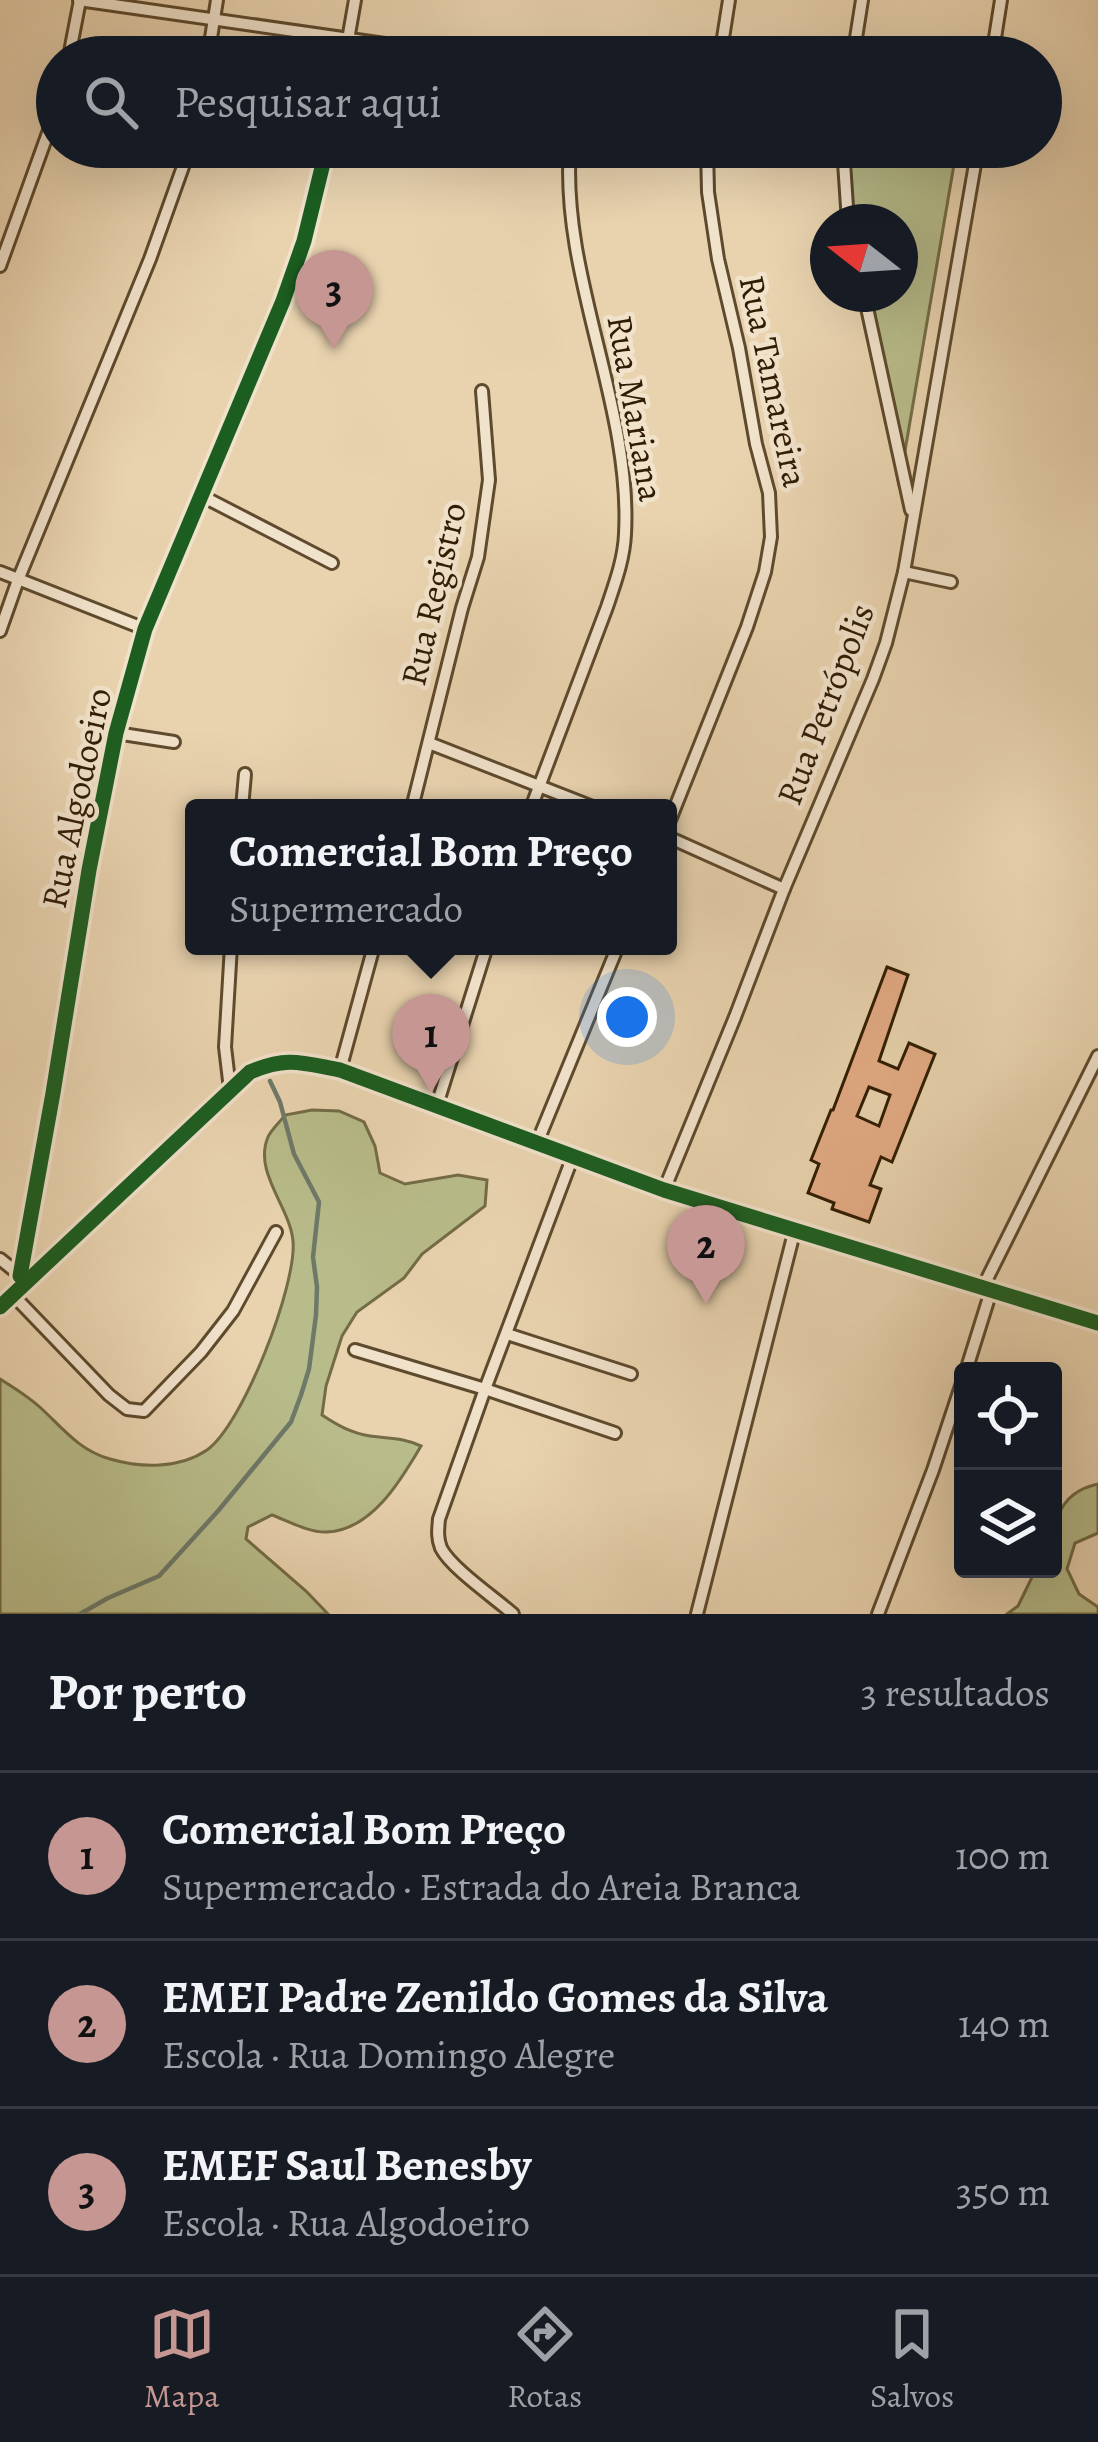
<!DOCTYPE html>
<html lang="pt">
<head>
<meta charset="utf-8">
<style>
	:root { --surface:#171b24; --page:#242831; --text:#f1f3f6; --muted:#9ea1a6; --line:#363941; --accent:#c59692 }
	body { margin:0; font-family:Alegreya,serif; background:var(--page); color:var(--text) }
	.controls { position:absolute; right:36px; bottom:36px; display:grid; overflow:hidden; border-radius:12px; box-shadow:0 12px 48px #0002 }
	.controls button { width:108px; height:108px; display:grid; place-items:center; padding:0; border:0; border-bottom:3px solid var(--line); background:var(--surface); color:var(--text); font:60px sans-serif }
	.compass { position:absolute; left:810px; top:204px; width:108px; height:108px; border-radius:50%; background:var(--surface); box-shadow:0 12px 48px #0002; rotate:287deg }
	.you { position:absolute; left:627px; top:1017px; width:42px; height:42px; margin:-30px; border:9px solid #fff; border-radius:50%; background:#1a73e8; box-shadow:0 0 0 18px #1a73e833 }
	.badge { display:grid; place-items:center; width:78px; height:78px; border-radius:50%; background:var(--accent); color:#111; font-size:39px; font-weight:700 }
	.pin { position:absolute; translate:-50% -99px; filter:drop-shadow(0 3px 6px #0008) }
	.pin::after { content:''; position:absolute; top:63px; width:42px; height:36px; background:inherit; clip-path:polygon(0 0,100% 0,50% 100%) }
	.popup { position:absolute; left:185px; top:799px; width:492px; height:156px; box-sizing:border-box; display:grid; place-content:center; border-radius:12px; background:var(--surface); filter:drop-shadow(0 3px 9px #0005); font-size:39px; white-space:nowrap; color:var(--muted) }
	.popup b { font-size:45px; color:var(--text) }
	.popup::after { content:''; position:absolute; left:50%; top:100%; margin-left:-24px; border:24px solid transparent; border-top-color:var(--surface) }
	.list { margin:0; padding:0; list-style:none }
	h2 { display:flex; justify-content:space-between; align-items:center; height:156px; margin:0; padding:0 48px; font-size:51px }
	h2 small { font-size:39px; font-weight:400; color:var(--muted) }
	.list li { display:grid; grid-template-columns:78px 1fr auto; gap:36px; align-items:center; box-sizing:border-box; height:168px; padding:0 48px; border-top:3px solid var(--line) }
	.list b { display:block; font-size:45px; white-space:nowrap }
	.list p { margin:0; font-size:39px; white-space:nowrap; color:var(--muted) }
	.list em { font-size:39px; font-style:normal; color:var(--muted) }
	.icon { flex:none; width:66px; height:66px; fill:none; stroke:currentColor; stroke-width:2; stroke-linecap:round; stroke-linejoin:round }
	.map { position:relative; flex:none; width:1098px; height:1614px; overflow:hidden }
	.search { position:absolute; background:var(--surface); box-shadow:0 12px 48px #0002; left:36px; right:36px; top:36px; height:132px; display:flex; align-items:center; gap:30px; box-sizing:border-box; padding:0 42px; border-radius:66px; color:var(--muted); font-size:45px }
	.sheet { height:660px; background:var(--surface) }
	nav { display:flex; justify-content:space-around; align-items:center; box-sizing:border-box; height:168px; border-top:3px solid var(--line); background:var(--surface); font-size:33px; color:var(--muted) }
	nav a { display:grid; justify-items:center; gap:6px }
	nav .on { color:var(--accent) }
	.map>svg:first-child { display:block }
	.green { fill:#b8bc8a; stroke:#746c46; stroke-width:3 }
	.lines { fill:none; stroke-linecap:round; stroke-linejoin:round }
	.stream { stroke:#6e7969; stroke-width:4.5 }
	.building { fill:#e3ab84; stroke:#301c02; stroke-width:3; fill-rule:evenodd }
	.street-casing { stroke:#5e4a2d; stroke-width:16 }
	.street { stroke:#f1e2cb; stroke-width:10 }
	.cycleway-casing { stroke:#f1e2cb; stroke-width:22 }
	.cycleway { stroke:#1b5e20; stroke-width:15 }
	.labels { text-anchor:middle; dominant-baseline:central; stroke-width:9; stroke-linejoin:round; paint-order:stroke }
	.street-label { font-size:36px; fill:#301c02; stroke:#f1e2cb }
</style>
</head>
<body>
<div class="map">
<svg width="1098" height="1614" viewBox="0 0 1098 1614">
	<rect width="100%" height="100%" fill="#e9d3af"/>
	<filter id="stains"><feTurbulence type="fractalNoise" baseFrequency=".00167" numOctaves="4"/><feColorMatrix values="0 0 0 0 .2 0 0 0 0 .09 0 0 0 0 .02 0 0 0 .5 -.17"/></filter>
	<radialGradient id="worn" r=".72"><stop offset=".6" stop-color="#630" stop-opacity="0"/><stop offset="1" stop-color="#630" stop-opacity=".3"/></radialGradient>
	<!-- green -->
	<g class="green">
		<polygon points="842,147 957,147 899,486 865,294 900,294 900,222 852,222"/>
		<path d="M312,1110L339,1111L364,1122L375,1146L380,1173L405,1184L458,1175L487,1180L485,1206L422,1254L404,1278L357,1312L342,1336L326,1386L322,1415C337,1425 351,1433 370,1436C391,1439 400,1437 421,1446C401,1480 372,1530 327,1532C310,1533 288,1521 272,1515L248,1527L246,1539L306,1591L328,1614H0V1379C16,1389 31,1398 44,1411C65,1431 81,1451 110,1459C141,1468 179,1469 207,1450C243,1425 297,1284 293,1241C290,1207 253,1172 268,1137C271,1130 280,1122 285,1115Z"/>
		<path d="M1098,1484V1533L1075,1543L1067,1569L1079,1594L1098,1607V1614H1007L1018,1606L1036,1569H1053C1053,1531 1052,1494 1098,1484Z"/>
	</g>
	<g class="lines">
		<!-- stream -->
		<polyline class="stream" points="80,1614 108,1598 159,1576 218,1511 291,1422 301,1395 309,1369 316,1315 317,1287 313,1257 319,1202 294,1154 280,1102 270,1081"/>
	</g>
	<!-- building -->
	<path class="building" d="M887,967L908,975L879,1061L898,1069L909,1043L935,1054L892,1162L881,1157L870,1185L881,1189L869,1222L832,1209L834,1203L808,1193L819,1164L811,1160L831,1110H833ZM869,1087L890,1095L879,1126L857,1116Z"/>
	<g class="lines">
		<defs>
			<g id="street">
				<polyline points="79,0 475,57"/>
				<polyline points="69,57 80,0"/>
				<polyline points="208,57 217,0"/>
				<polyline points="345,57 355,0"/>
				<polyline points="720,57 729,0"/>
				<polyline points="853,57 862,0"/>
				<polyline points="992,57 1001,0"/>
				<polyline points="843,147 848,222"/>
				<polyline points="0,266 57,108"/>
				<polyline points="864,294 911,510"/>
				<polyline points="202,496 332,563"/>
				<polyline points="0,572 145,629"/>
				<polyline points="904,572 951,582"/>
				<polyline points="0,631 18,580 150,259 190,147"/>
				<polyline points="116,733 174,742"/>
				<polyline points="429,743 595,808"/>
				<polyline points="242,808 245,774"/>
				<polyline points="412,808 462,608 478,557 489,480 482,391"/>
				<path d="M531,808L607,607C615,583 624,559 625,534C632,405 560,276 570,147"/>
				<polyline points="668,825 747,627 765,572 771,537 769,493 756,444 739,348 718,259 708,192 707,147"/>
				<polyline points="668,837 784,889"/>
				<polyline points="340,1070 374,946"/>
				<polyline points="230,1089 225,1047 231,946"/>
				<polyline points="437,1105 487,946"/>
				<polyline points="537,1143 618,946"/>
				<polyline points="664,1190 735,1017 784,889 873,679 886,643 904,572 978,147"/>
				<polyline points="0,1259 21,1276"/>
				<polyline points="20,1276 53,1093 89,870 116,733 145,629 283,301 304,241 327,147"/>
				<polyline points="982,1289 1098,1056"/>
				<polyline points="14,1296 109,1395 127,1409 144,1411 201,1352 233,1311 276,1232"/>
				<path d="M0,1307L250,1072C288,1056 302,1063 340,1070L664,1190L1098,1323"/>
				<polyline points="507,1334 631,1374"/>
				<polyline points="355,1350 485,1389 615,1433"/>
				<polyline points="966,1371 991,1291"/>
				<path d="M513,1614C495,1598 451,1568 441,1548C437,1538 438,1530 439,1519L485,1389L573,1156"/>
				<polyline points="697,1614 795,1229"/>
				<polyline points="878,1614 933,1470 963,1380"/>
			</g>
		</defs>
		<!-- street casing -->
		<use href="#street" class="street-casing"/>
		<!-- street -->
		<use href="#street" class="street"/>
		<defs>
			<g id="cycleway">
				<polyline points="20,1276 53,1093 89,870 116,733 145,629 283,301 304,241 327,147"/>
				<path d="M0,1307L250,1072C288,1056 302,1063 340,1070L664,1190L1098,1323"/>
			</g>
		</defs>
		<!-- cycleway casing -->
		<use href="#cycleway" class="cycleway-casing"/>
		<!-- cycleway -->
		<use href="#cycleway" class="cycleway"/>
	</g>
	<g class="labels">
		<!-- street labels -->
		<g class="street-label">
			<text transform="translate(774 381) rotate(78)">Rua Tamareira</text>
			<text transform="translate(636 408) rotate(80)">Rua Mariana</text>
			<text transform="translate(433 594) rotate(-77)">Rua Registro</text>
			<text transform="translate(825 704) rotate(-69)">Rua Petrópolis</text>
			<text transform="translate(76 798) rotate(-78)">Rua Algodoeiro</text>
		</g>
	</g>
	<rect width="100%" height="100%" filter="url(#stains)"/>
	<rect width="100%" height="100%" fill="url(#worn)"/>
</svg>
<div class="controls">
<button><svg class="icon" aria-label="locate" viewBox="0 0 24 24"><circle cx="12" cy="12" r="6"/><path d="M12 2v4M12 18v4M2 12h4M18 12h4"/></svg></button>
<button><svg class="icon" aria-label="layers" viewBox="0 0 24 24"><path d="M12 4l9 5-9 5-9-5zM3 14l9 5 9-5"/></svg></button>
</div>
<svg class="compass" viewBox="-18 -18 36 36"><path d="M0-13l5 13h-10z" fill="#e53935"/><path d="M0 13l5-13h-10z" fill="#9ea1a6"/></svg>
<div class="you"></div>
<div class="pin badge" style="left:431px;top:1093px">1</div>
<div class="popup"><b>Comercial Bom Preço</b>Supermercado</div>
<div class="pin badge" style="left:706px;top:1304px">2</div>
<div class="pin badge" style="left:334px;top:349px">3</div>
<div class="search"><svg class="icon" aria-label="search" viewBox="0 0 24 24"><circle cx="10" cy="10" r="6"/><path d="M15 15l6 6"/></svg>Pesquisar aqui</div>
</div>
<section class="sheet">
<h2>Por perto<small>3 resultados</small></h2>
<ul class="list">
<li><span class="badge">1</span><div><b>Comercial Bom Preço</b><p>Supermercado · Estrada do Areia Branca</p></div><em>100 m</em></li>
<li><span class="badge">2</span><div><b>EMEI Padre Zenildo Gomes da Silva</b><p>Escola · Rua Domingo Alegre</p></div><em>140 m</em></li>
<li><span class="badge">3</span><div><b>EMEF Saul Benesby</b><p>Escola · Rua Algodoeiro</p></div><em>350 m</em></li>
</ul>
</section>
<nav>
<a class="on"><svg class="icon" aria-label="map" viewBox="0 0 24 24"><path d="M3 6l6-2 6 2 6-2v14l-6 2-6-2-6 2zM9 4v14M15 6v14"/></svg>Mapa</a>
<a><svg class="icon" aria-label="directions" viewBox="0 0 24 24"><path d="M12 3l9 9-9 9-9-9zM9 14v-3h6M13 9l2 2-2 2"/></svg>Rotas</a>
<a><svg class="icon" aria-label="saved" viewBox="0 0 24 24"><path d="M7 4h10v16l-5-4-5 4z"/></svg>Salvos</a>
</nav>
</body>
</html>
